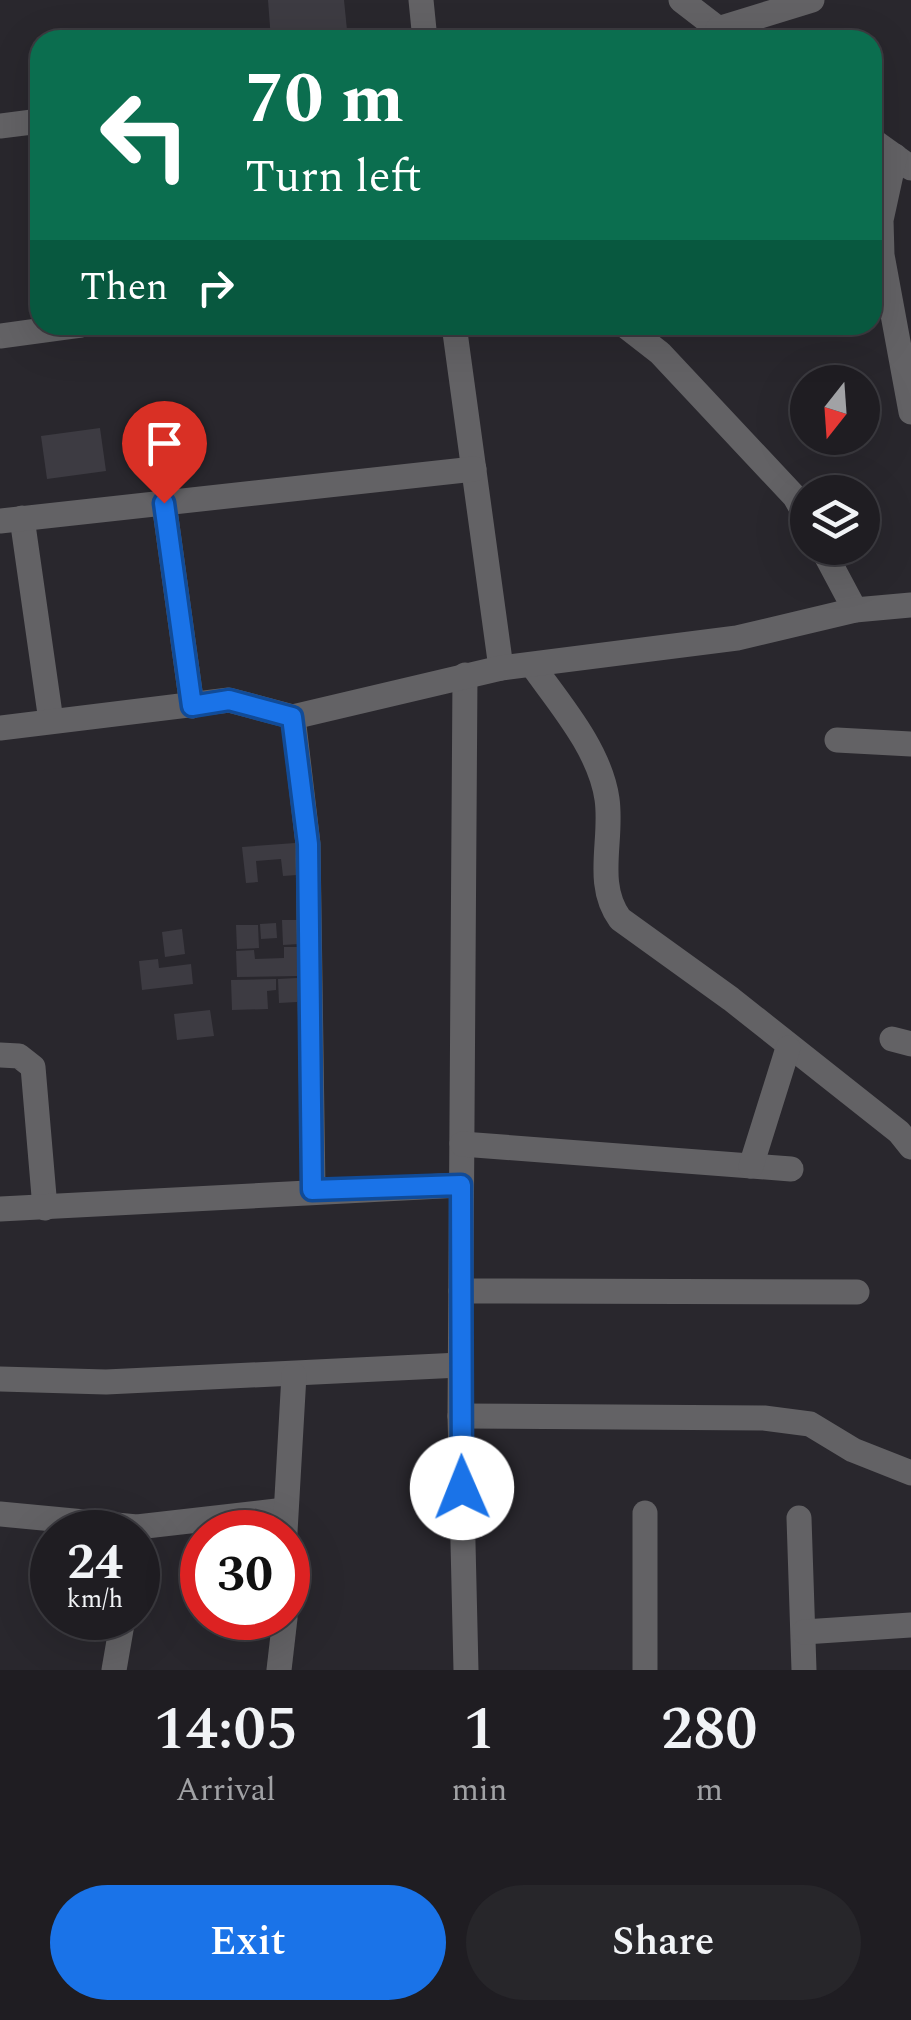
<!DOCTYPE html>
<style>
:root{--surface:#1f1d22;--page:#27262a;--text:#f1f3f6;--muted:#a1a2a5;--line:#3c3b40;--accent:#1a73e8}
body{margin:0;font-family:Spectral,serif;background:var(--page);color:var(--text);height:100vh;display:flex;flex-direction:column;font-size:38px;white-space:nowrap}
*{box-sizing:border-box;margin:0}
p{font-size:32px;color:var(--muted)}
.icon{flex:none;width:55px;height:55px;fill:none;stroke:currentColor;stroke-width:2;stroke-linecap:round;stroke-linejoin:round}
.map{position:relative;height:1670px;overflow:hidden}
.details{display:flex;flex-direction:column;background:var(--surface);flex:1}
.details>*{flex:none}
.hud{position:absolute;left:30px;top:30px;width:852px;height:305px;border-radius:30px;box-shadow:0 10px 40px #0002,0 0 0 2px var(--line);background:#0b6e4f;color:#fff;overflow:hidden}
.needle{width:65px;rotate:197deg}
.tools{position:absolute;left:790px;top:365px;display:grid;gap:20px}
.tools a{display:grid;place-items:center;width:90px;height:90px;border-radius:50%;background:var(--surface);box-shadow:0 10px 40px #0002,0 0 0 2px var(--line);font-size:50px}
.speed{position:absolute;left:30px;top:1510px;display:flex;gap:20px;font-size:50px;font-weight:700;text-align:center}
.speed>*{display:grid;place-content:center;width:130px;height:130px;border-radius:50%;background:var(--surface);box-shadow:0 10px 40px #0002,0 0 0 2px var(--line);line-height:1}
.speed small{font-size:25px;font-weight:400}
.speed .limit{border:15px solid #d22;background:#fff;color:#111}
.pin{position:absolute;display:grid;place-items:center;width:85px;height:85px;color:#fff;margin:-102px -42px;border-radius:50% 50% 50% 0;rotate:-45deg;box-shadow:0 0 10px #0007}
.pin .icon{rotate:45deg}
.me{position:absolute;width:110px;margin:-55px;rotate:359deg;stroke-linejoin:round;filter:drop-shadow(0 0 8px #0008)}
.turn{display:flex;align-items:center;gap:35px;height:210px;padding:0 50px;font-size:45px}
.turn .icon{width:130px;height:130px;stroke-width:2.5}
.turn b{display:block;font-size:70px;line-height:85px}
.then{display:flex;align-items:center;height:95px;padding:0 50px;background:#0003;gap:20px;font-size:38px}
.eta{display:flex;justify-content:space-evenly;align-items:center;height:170px;text-align:center}
.eta b{font-size:60px;font-weight:600;line-height:70px}
.primary-button{display:flex;gap:20px;margin-top:auto;padding:20px 50px}
.primary-button a{flex:1;height:115px;border-radius:60px;background:var(--accent);color:#fff;font-size:40px;font-weight:600;line-height:115px;text-align:center}
.primary-button a+a{background:var(--page);color:var(--text)}
.map>svg:first-child{display:block}
</style>
<div class="map">
<svg width="911" height="1670" viewBox="0 0 911 1670">
<rect width="100%" height="100%" fill="#29272d"/>
<g fill="#3d3b42">
<polygon points="268,0 344,0 348,40 271,40"/>
<polygon points="100,428 106,471 47,479 41,436"/>
<polygon points="295,843 297,875 283,876 281,859 256,861 258,882 246,883 242,847"/>
<polygon points="282,920 297,920 299,944 283,945"/>
<polygon points="276,923 277,938 261,939 260,924"/>
<polygon points="236,925 258,925 259,948 237,949"/>
<polygon points="182,929 185,954 165,957 162,932"/>
<polygon points="284,947 298,947 299,976 237,977 236,951 254,950 255,959 284,958"/>
<polygon points="158,959 159,968 191,964 193,984 142,990 139,961"/>
<polygon points="297,978 297,1002 279,1003 278,979"/>
<polygon points="276,979 276,990 267,991 268,1009 232,1010 231,980"/>
<polygon points="210,1010 214,1036 177,1040 174,1014"/>
</g>
<g fill="none" stroke-linecap="round" stroke-linejoin="round">
<g stroke="#636265" stroke-width="25">
<polyline points="421,0 425,40"/>
<polyline points="681,0 729,37"/>
<polyline points="718,29 812,0"/>
<polyline points="0,126 40,121"/>
<polyline points="872,140 911,168"/>
<polyline points="895,156 881,220 882,255 911,412"/>
<polyline points="454,325 501,668"/>
<polyline points="624,325 660,353 795,497 808,520"/>
<polyline points="0,336 81,325"/>
<polyline points="164,503 192,706"/>
<polyline points="22,518 51,721"/>
<polyline points="0,521 474,469"/>
<polyline points="822,548 855,610"/>
<path d="M532,665C560,704 600,750 607,799C613,840 594,883 620,919L731,999L899,1132L911,1147"/>
<polyline points="465,675 460,1416 466,1670"/>
<polyline points="293,717 308,844 313,1190"/>
<polyline points="0,728 229,700 293,717 501,668 737,638 855,610 911,605"/>
<polyline points="837,740 911,744"/>
<polyline points="892,1039 911,1044"/>
<polyline points="0,1055 19,1056 33,1067 45,1208"/>
<polyline points="462,1144 791,1169"/>
<polyline points="751,1166 788,1048"/>
<polyline points="0,1209 461,1185"/>
<polyline points="461,1291 857,1292"/>
<polyline points="0,1379 106,1382 460,1365"/>
<polyline points="460,1416 764,1418 810,1424 853,1450 911,1473"/>
<polyline points="645,1513 645,1670"/>
<polyline points="0,1514 137,1527 285,1510"/>
<polyline points="799,1518 804,1670"/>
<polyline points="285,1532 294,1375"/>
<polyline points="804,1632 911,1625"/>
<polyline points="114,1670 123,1618"/>
<polyline points="279,1670 285,1618"/>
</g>
</g>
<g fill="none" stroke-linecap="round" stroke-linejoin="round">
<defs>
<polyline id="route" points="164,503 192,706 229,700 292,717 308,844 312,1190 461,1185 462,1488"/>
</defs>
<use href="#route" stroke="#114b97" stroke-width="25"/>
<use href="#route" stroke="#1a73e8" stroke-width="18"/>
</g>
</svg>
<div class="tools">
<a><svg class="needle" viewBox="-14 -14 28 28"><path d="M0-13l5 13h-10z" fill="#e53935"/><path d="M0 13l5-13h-10z" fill="#a1a2a5"/></svg></a>
<a><svg class="icon" aria-label="layers" viewBox="0 0 24 24"><path d="M12 4l9 5-9 5-9-5zM3 14l9 5 9-5"/></svg></a>
</div>
<div class="speed"><div>24<small>km/h</small></div><div class="limit">30</div></div>
<div class="pin" style="left:164px;top:503px;background:#d93025"><svg class="icon" aria-label="arrive" viewBox="0 0 24 24"><path d="M6 21V4h12l-3 4 3 4H6"/></svg></div>
<svg class="me" style="left:462px;top:1488px" viewBox="-20 -20 40 40"><circle r="19" fill="#fff"/><path d="M0-13L10 11 0 6-10 11z" fill="#1a73e8"/></svg>
<div class="hud">
<div class="turn"><svg class="icon" aria-label="left" viewBox="0 0 24 24"><path d="M17 20v-9H6M10 6l-5 5 5 5"/></svg><div><b>70 m</b>Turn left</div></div>
<div class="then">Then<svg class="icon" aria-label="right" viewBox="0 0 24 24"><path d="M7 20v-9h11M14 6l5 5-5 5"/></svg></div>
</div>
</div>
<section class="details">
<div class="eta">
<div><b>14:05</b><p>Arrival</p></div>
<div><b>1</b><p>min</p></div>
<div><b>280</b><p>m</p></div>
</div>
<div class="primary-button"><a>Exit</a><a>Share</a></div>
</section>
